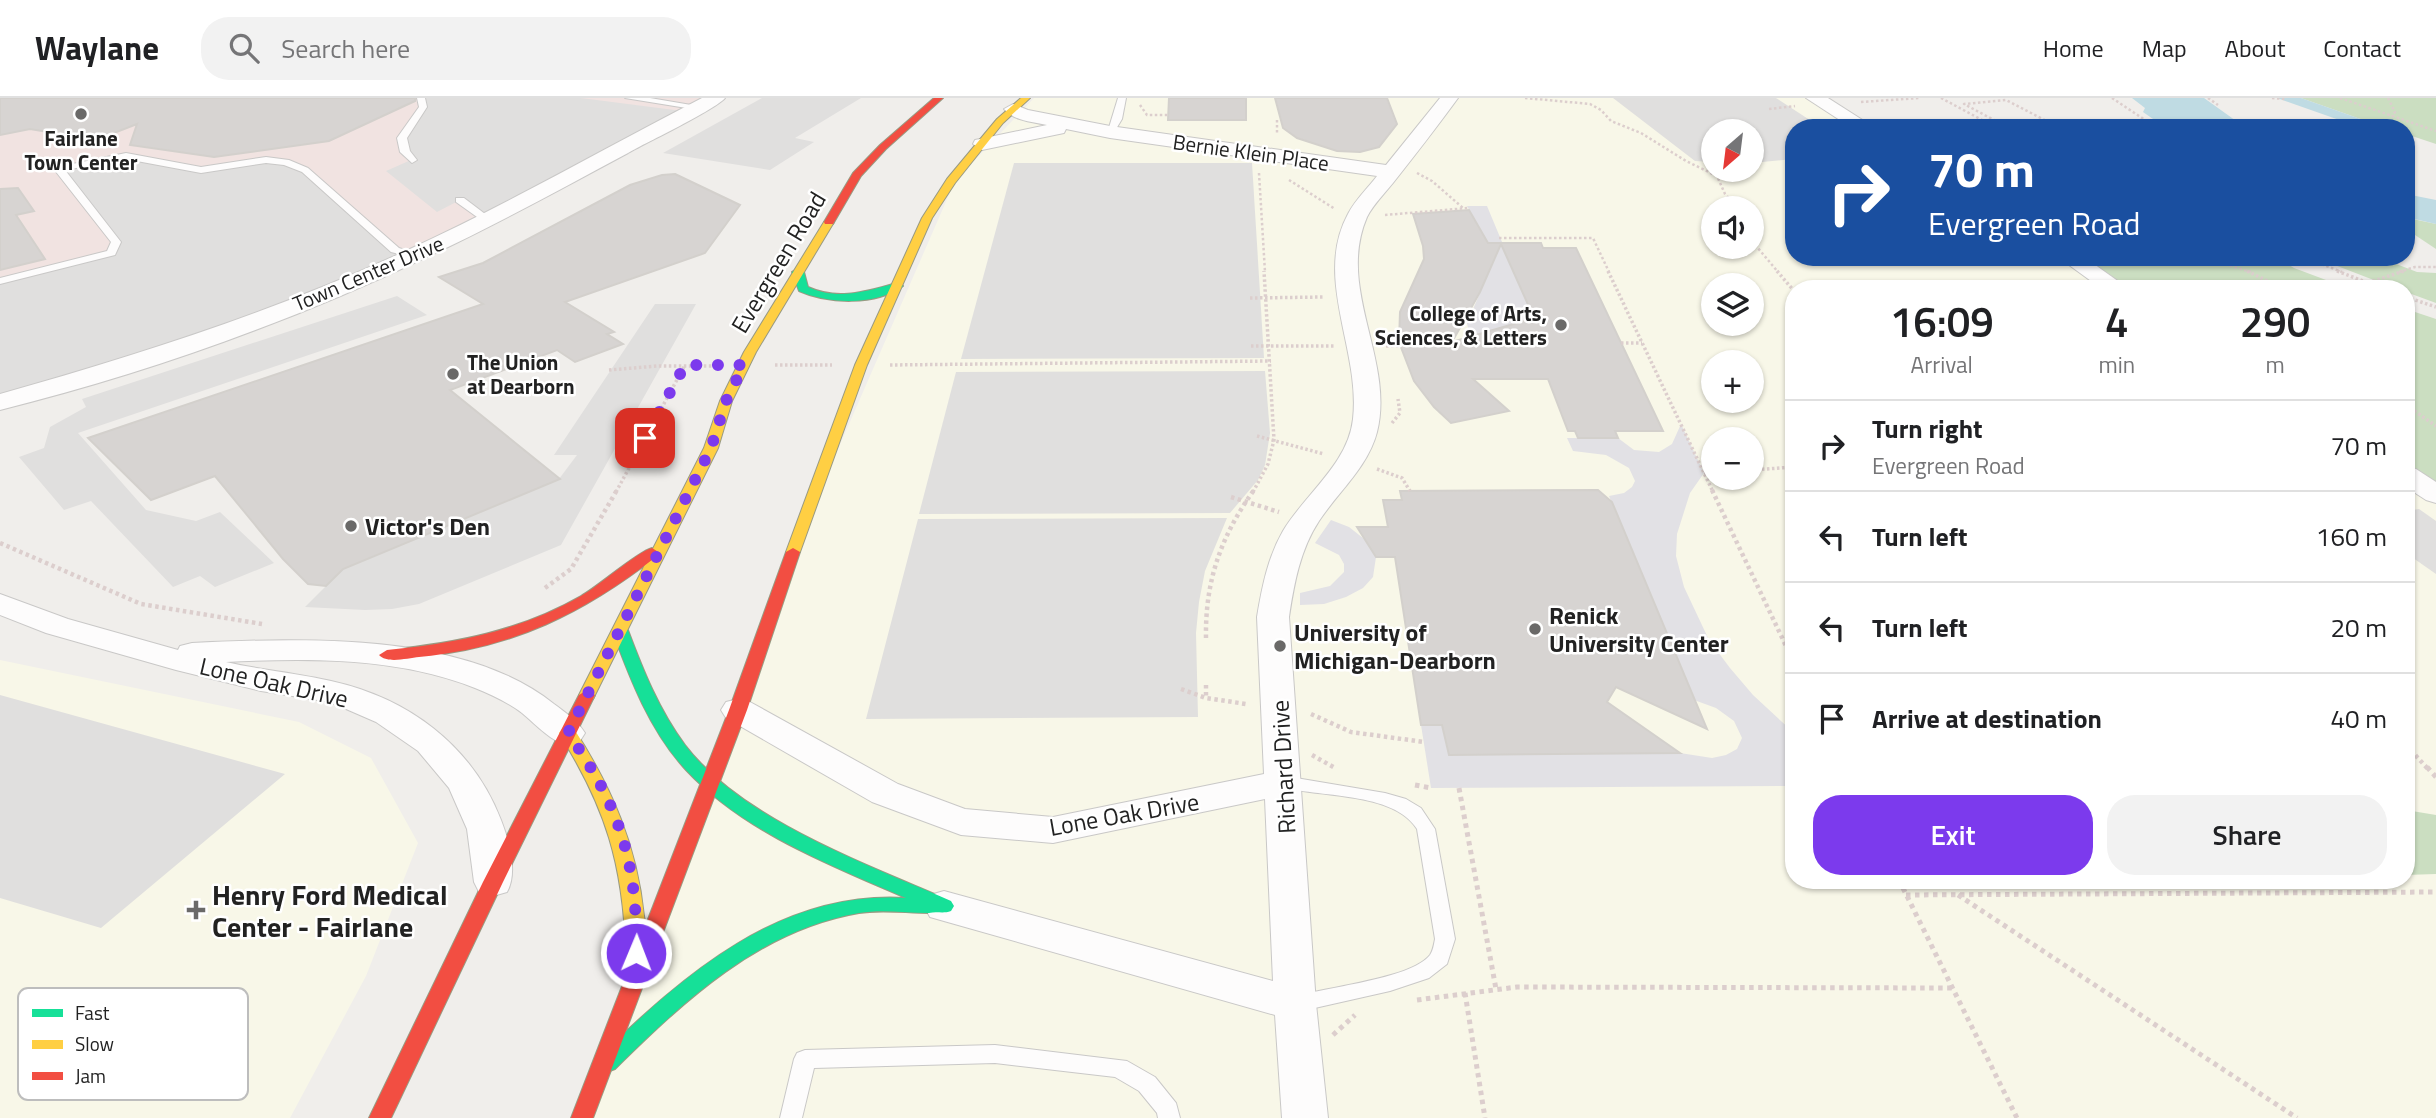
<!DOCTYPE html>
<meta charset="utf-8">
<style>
:root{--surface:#fff;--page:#f2f2f2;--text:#202124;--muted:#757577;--line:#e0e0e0;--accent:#7c3aed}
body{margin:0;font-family:"Titillium Web",sans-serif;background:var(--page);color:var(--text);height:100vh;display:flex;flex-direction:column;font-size:26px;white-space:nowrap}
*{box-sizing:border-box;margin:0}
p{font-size:23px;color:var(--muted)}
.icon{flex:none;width:38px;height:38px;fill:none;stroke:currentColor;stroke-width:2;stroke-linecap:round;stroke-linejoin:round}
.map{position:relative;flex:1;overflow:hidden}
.sheet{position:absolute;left:1785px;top:182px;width:630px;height:609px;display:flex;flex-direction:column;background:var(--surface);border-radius:28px;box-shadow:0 2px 5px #0004}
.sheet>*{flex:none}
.guide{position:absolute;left:1785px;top:21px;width:630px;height:147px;border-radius:28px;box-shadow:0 2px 5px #0004;background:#1a4fa0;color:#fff;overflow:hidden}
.needle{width:46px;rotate:208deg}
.controls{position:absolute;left:1701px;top:21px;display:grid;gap:14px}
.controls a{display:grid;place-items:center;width:63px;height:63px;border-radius:50%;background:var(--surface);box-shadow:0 2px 5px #0004;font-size:35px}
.pin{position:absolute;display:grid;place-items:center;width:60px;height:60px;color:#fff;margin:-30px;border-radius:14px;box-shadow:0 4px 10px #0006}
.me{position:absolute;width:77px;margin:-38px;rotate:1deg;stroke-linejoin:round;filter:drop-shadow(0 0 5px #0008)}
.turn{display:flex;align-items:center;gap:24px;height:147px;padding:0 28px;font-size:32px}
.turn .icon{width:91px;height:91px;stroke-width:2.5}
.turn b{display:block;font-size:49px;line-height:60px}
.eta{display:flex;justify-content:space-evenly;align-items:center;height:119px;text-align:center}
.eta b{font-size:42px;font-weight:600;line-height:49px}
.cta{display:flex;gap:14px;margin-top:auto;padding:14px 28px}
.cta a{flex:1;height:80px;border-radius:28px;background:var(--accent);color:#fff;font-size:28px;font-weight:600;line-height:80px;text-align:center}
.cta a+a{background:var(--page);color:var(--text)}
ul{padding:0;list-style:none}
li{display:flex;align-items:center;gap:21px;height:91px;padding:0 28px;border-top:2px solid var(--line)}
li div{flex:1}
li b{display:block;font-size:26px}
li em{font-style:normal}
header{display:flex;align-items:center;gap:42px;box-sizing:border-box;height:98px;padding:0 35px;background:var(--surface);border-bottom:2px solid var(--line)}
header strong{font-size:33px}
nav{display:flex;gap:38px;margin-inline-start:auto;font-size:24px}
.search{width:490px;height:63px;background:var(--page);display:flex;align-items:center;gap:18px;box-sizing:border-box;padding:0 24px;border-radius:28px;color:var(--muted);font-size:26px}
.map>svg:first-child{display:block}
</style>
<header>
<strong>Waylane</strong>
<div class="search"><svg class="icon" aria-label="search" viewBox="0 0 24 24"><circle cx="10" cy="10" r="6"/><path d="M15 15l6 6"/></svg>Search here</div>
<nav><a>Home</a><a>Map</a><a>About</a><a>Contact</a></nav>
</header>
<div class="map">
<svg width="2436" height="1020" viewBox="0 0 2436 1020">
<rect width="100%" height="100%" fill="#f0eeeb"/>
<polygon fill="#f1e3e1" points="0,0 716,0 465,133 0,304"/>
<g fill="#f8f7e8" fill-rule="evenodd">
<path d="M1034,0H1813L1866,30H1794V159H2098L2136,191H1794V782H2406V361L2436,379V1020H593L822,388L955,83ZM1713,33H1752V72H1713ZM1713,110H1752V149H1713ZM1713,187H1752V226H1713ZM1713,264H1752V303H1713ZM1713,341H1752V380H1713Z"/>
<polygon points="0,562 299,624 371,660 418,745 366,878 290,1020 0,1020"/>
</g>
<g fill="#cbdec1">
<polygon points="2301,0 2436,0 2436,46 2406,36 2406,30 2386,30"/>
<polygon points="2408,120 2436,126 2436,151 2409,133"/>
<polygon points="2085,159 2275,159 2294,170 2350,191 2127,191 2099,175"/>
<polygon points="2314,159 2378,159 2417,174 2436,175 2436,205 2406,194 2406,191 2397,191"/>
<polygon points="2406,211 2436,221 2436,384 2406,365"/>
<polygon points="2406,712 2436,717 2436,776 2406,777"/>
</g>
<g fill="#e0dfde">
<polygon points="421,0 581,0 690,14 488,122 460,102 437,114 386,73 411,62 402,40 423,9"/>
<polygon points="762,0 861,0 795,40 814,44 770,72 663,55"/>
<polygon points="1613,0 1776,0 1822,30 1794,30 1794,61 1752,65 1752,33 1713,33 1713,64 1695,63"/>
<polygon points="126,58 201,72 266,62 305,72 395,152 415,157 359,181 0,304 0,183 111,155 116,144 58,70"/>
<polygon points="1014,65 1252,65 1264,260 961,261"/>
<polygon points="397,198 427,217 78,335 146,412 196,423 220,414 274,465 215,489 200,478 173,489 91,403 64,412 19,359 44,350 50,329 86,309 82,301"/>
<polygon points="655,206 696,206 561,447 419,506 392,511 365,512 305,509 343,471 559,381 577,357 554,357"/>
<polygon points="1265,273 1270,335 1265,367 1258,382 1230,415 919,416 956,274"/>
<polygon points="2419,411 2436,423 2436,476 2406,455 2406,413"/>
<polygon points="1227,420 1205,473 1199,504 1196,535 1198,619 866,621 918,421"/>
<polygon points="0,597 285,676 101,830 0,800"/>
</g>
<g fill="#e2e1e5">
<polygon points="1467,108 1487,108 1535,223 1519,224 1503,229 1495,235 1470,241 1467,225 1489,174 1488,153 1482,135"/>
<polygon points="1681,326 1704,375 1690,395 1677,436 1676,458 1684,489 1709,542 1730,570 1753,597 1794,635 1794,688 1431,690 1421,627 1442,627 1450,657 1680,655 1712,660 1726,657 1737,651 1742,640 1734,623 1716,610 1694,602 1609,398 1624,395 1632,389 1635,383 1629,370 1606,357 1573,353 1567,340 1618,340 1634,352 1659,354 1672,346"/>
<polygon points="1331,422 1349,429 1368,444 1376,459 1373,479 1363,490 1346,499 1324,506 1300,507 1300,495 1330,488 1344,474 1344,466 1339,457 1315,445"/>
</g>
<g fill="#bfdbe3">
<polygon points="2132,0 2204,0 2246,30 2166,30 2143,14 2145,10"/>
<polygon points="2277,0 2301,0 2386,30 2362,30"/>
<polygon points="2406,96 2436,102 2436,126 2406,119"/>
</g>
<g fill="#d7d4d2" stroke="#d3d0cc" stroke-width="2" fill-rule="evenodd">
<polygon points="0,0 415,0 415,3 329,43 214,59 130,47 137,26 96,42 30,31 0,37"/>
<polygon points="1169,0 1246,0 1246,22 1168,22"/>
<polygon points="1275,0 1387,0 1397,26 1379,49 1360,54 1337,53 1297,40 1283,30"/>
<polygon points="675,76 740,107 705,155 565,204 614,234 607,236 623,246 575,264 557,252 450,292 560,381 343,471 326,488 308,486 283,461 215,378 151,402 88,340 483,206 439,179 483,165 630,87 662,77"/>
<polygon points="18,90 34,113 16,117 45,161 0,172 0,91"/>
<path d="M1469,112L1488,145H1541L1543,150H1576L1663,333H1615L1618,340H1578L1575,333H1568L1548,281H1473L1509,313L1451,325L1434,309L1414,283L1399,244L1400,214L1424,161L1423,148L1413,116ZM1501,146L1534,220L1452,244L1480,194Z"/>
<polygon points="1598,392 1612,404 1707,631 1616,589 1607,604 1680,655 1449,657 1442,627 1421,627 1395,459 1376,459 1357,429 1388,429 1383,402 1402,402 1400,393"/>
</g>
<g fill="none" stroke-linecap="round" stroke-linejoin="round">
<defs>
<g id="lane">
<polygon points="417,0 425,0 427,9 407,40 410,53 417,62 412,65 400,54 397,40 419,9"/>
<polygon points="625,0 650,0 703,9 699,12"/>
<polygon points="1118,0 1126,0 1122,21 1113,36 1107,36"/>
<polygon points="126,55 201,69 266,59 289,62 308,70 399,150 420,157 415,160 391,154 302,74 284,67 266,65 201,75 126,61 65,72 121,144 115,157 0,186 0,180 107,153 111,144 53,70"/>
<polygon points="456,100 464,100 493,122 484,124 456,104"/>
<path d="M1284,678L1385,695L1406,701L1421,710L1435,731L1455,841L1447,866L1429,880L1390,893L1297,914L1290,912L1286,906L1290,900C1322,889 1410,882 1430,857C1433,853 1434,846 1435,841L1417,731C1393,693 1318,700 1278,688L1275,684L1278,680Z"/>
<polygon points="995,947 1127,963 1155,979 1176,1005 1180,1020 1158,1020 1157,1015 1139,993 1115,979 995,965 814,970 802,1020 780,1020 794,961 797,955 805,952"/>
</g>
<g id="street">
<path d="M702,0H725C715,12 647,44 628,55C561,91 494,128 425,160C290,224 145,276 0,312V296C139,257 278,212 410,151C510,105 605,50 702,0Z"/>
<path d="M1440,0H1458C1437,29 1415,57 1393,85C1385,95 1373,107 1367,119C1336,191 1395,262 1377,334C1368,369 1338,394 1319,423C1300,452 1294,486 1289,519L1316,906L1328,1020H1282L1275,917L944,823L930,819L924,808L930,797L944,793L1273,883L1265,701L1053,745L961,737L872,704L726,620L721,612L726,604L738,601L750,604L898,686L965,711L1053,719L1264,676L1257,519C1262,489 1268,459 1283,433C1305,396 1348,366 1353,321C1361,252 1313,181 1348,116C1355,102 1368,90 1377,78L1110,40L1066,31L1064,35L982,52L973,46L975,42L1047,27C1033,24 1014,23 1004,11L1013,6L1028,12L1110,28L1386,67Z"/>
<polygon points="1806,0 1828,0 1875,30 1852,30"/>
<polygon points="2058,159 2084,159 2129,191 2102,191"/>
<polygon points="2406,369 2416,371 2436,384 2436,405 2426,402 2406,389"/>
<path d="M0,496L68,521L178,552L180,548L192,545C303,540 463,533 554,606C566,615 578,623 585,635L580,643C571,646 563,648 555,642C543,635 533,624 522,615C509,605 490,596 475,590C397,559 308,560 226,564C261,572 296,575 331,583C408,600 472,647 501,722C509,742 518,775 507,794L493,798L479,794L474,784L467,731L449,690L418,653L376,624L330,604L261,593L176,572L46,535L0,517Z"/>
</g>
<g id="fast">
<path d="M798,171L804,174L808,189C839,203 866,193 897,185L903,188C876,208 828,206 799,193L792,174Z"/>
<path d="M620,527L628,532C643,572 659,612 685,647C742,722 866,766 951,803L954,808L951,813C943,816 937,813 929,815C906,815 882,811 859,815C759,832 684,903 615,971L607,974L599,971L596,965L599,959C684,877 780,792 906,800C830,767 744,734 686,672C650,633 630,581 612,532Z"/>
</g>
<g id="slow">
<polygon points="1021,0 1030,0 1003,25 955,85 932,120 867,267 800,454 793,458 788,457 786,454 855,267 922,120 947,81 997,21"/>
<polygon points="829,121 834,124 756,254 732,303 718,350 595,597 593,601 581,601 579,597 704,350 720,303 744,254 824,124"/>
<path d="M568,629L574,631C612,690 637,748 644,818C646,830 649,849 643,861L636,863L629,861L626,855C623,766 606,710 559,635L562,631Z"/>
</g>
<g id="jam">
<polygon points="934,0 943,0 886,51 861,78 833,126 825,126 824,124 853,75 880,47"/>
<path d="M652,450L660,455L657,458C584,515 513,550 419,559C408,560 387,566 379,557L387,552C456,545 520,533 581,498C599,488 637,454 652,450Z"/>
<polygon points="793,450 800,454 747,612 593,1020 571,1020 729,612 786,454"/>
<polygon points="587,592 595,597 503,784 391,1020 369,1020 483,784 579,597"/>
</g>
</defs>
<use href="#lane" stroke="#c9c8c7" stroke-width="2"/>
<use href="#street" stroke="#c9c8c7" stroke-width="2"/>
<use href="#fast" stroke="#999a82" stroke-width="2"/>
<use href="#slow" stroke="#999a82" stroke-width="2"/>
<use href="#jam" stroke="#999a82" stroke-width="2"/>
<g stroke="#dccecd" stroke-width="2.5" stroke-dasharray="2.5 2.5" stroke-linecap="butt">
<polyline points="1525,0 1590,6 1601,12 1611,23 1641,35 1686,63 1717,78 1725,96 1737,110"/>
<polyline points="1941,0 1997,30"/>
<polyline points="2112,0 2157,30"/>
<polyline points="2208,0 2218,7"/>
<polyline points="2272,0 2285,1"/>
<polyline points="2340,0 2436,33"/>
<polyline points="2388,0 2395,14 2392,18"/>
<polyline points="1861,4 1919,0"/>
<polyline points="1140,7 1147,17 1168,17"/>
<polyline points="1769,11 1795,8"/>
<polyline points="1277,22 1277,37"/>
<polyline points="2009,30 1964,6 2006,2 2060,30"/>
<polyline points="1713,59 1708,62 1713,67"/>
<polyline points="1717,72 1721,76 1717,78"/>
<polyline points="1259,75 1265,174"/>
<polyline points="1417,75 1432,83 1463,110"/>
<polyline points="1289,82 1335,111"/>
<polyline points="1385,117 1468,110"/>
<polyline points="1499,140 1593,140 1609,174"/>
<polyline points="1752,143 1778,174"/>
<polyline points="2201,159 2251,174"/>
<polyline points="2303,159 2342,174"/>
<polyline points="2399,174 2415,169 2436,169"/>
</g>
<g stroke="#dccecd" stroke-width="3.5" stroke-dasharray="2.5 2.5" stroke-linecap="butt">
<polyline points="1608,173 1713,394"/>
<polyline points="1777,173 1794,193"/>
<polyline points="2247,173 2284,191"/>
<polyline points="2337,173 2384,191"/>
<polyline points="2349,191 2404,173"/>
<polyline points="2406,199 2436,209"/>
<polyline points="1250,200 1324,199"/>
<polyline points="1621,245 1642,245"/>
<polyline points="1251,248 1334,248"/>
<polyline points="1386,248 1399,248"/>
<polyline points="2406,260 2406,264"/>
<polyline points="775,267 832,267"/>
<polyline points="890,267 1271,263"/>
<polyline points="609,272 657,268 713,268"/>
<polyline points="2406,307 2436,328"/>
<polyline points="1392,325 1400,315 1398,301"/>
<polyline points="1257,338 1324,356"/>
<polyline points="1377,371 1402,380 1410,393"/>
<polyline points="1752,372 1794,369"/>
<polyline points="1704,375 1713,375"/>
<polyline points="616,394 685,267"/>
<polyline points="1253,394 1268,366 1274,342 1264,173"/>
</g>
<g stroke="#dccecd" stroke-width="4.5" stroke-dasharray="3.5 3.5" stroke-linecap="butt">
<polyline points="1712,392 1794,565"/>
<polyline points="1231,399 1279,414"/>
<polyline points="0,445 141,506 262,526"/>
<polyline points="545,490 571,471 617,392"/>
<path d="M1206,540C1205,483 1221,438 1254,392"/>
<polyline points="1206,587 1206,600"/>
<polyline points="1181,591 1206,600 1246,606"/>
<polyline points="1311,616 1351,634 1424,644"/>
<polyline points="2406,647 2428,671"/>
<polyline points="1312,657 1335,670"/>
</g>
<g stroke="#dccecd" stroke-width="5" stroke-dasharray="4.5 4.5" stroke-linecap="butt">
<polyline points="2427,669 2436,679"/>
<polyline points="1415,687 1431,690"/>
<polyline points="1459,690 1496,891"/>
<polyline points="1899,782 2017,1020"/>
<polyline points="1906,797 2436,794"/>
<polyline points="1958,797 2297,1020"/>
<polyline points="1465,895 1485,1020"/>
<polyline points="1417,902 1517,889 1952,890"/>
<polyline points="1333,937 1355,917"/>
</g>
<use href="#lane" fill="#fdfcfc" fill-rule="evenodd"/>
<use href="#street" fill="#fdfcfc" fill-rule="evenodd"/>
<use href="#fast" fill="#16e098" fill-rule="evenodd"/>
<use href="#slow" fill="#ffcf43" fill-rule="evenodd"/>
<use href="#jam" fill="#f24e42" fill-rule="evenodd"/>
</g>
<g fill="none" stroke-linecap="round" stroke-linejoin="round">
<path stroke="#7c3aed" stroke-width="12" stroke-dasharray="0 21.6" d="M636,855C638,766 620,708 568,635L711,350L726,303L744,267H685L645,340"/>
</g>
<g fill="#6a6968" stroke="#fff" stroke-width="2.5">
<circle cx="81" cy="16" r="7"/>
<circle cx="1561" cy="227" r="7"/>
<circle cx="453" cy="276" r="7"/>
<circle cx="351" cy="428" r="7"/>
<circle cx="1535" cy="531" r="7"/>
<circle cx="1280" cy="548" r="7"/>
<path d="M192.5 801.5h7v7h7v7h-7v7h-7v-7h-7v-7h7z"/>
</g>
<g text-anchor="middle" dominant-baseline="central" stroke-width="5" stroke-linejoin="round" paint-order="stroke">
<g font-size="21" font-weight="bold" fill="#222" stroke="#fff">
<text x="81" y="40">Fairlane<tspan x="81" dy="24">Town Center</tspan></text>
<text x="1547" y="215" text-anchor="end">College of Arts,<tspan x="1547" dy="24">Sciences, &amp; Letters</tspan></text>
<text x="467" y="264" text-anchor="start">The Union<tspan x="467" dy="24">at Dearborn</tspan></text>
</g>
<g font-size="21" fill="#222" stroke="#fff">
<text transform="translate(1251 54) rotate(8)">Bernie Klein Place</text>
<text transform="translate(368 175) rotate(-23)">Town Center Drive</text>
</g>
<g font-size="24" fill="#222" stroke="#fff">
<text transform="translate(778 164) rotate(-59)">Evergreen Road</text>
<text transform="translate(274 584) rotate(13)">Lone Oak Drive</text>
<text transform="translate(1283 669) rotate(-93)">Richard Drive</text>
<text transform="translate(1124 716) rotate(-10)">Lone Oak Drive</text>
</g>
<g font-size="24" font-weight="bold" fill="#222" stroke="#fff" text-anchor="start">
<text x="365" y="428">Victor's Den</text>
<text x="1549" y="517">Renick<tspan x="1549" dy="28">University Center</tspan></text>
<text x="1294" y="534">University of<tspan x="1294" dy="28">Michigan-Dearborn</tspan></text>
</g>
<g font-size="28" font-weight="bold" fill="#222" stroke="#fff" text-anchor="start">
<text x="212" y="796">Henry Ford Medical<tspan x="212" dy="32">Center - Fairlane</tspan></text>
</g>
</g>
<rect x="18" y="890" width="230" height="112" rx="10" fill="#fff" stroke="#bdbdbd" stroke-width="2"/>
<rect x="32" y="911" width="31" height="8" fill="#16e098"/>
<rect x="32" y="942" width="31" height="9" fill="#ffcf43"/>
<rect x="32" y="974" width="31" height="8" fill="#f24e42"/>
<g font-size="19" fill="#222">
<text x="75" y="922">Fast</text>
<text x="75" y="953">Slow</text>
<text x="75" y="985">Jam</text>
</g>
</svg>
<div class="controls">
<a><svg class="needle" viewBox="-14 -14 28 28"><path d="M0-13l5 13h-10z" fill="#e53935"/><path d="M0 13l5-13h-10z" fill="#757577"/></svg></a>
<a><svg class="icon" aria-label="sound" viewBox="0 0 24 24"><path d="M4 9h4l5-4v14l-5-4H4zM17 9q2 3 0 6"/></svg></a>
<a><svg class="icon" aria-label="layers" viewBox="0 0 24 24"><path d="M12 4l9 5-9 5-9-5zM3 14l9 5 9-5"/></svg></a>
<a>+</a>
<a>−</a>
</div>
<div class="pin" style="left:645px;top:340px;background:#d93025"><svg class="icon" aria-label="arrive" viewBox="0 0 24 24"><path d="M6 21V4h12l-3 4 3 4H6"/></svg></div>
<svg class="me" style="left:636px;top:855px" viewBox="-20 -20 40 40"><circle r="17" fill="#7c3aed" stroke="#fff" stroke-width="3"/><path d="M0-11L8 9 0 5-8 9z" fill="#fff"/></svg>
<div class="guide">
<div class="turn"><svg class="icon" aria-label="right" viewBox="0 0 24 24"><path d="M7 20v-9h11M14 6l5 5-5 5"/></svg><div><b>70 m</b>Evergreen Road</div></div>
</div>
<section class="sheet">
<div class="eta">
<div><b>16:09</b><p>Arrival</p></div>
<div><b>4</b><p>min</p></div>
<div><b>290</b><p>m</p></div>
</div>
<ul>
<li><svg class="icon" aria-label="right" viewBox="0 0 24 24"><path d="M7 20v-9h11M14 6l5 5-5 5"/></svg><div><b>Turn right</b><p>Evergreen Road</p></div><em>70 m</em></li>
<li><svg class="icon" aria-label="left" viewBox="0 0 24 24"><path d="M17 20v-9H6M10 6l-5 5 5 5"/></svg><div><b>Turn left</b></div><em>160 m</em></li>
<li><svg class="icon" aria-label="left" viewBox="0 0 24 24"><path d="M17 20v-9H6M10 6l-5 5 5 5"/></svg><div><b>Turn left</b></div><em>20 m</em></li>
<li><svg class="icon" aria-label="arrive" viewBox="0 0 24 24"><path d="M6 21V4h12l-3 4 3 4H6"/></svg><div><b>Arrive at destination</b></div><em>40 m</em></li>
</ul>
<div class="cta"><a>Exit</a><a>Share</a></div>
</section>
</div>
